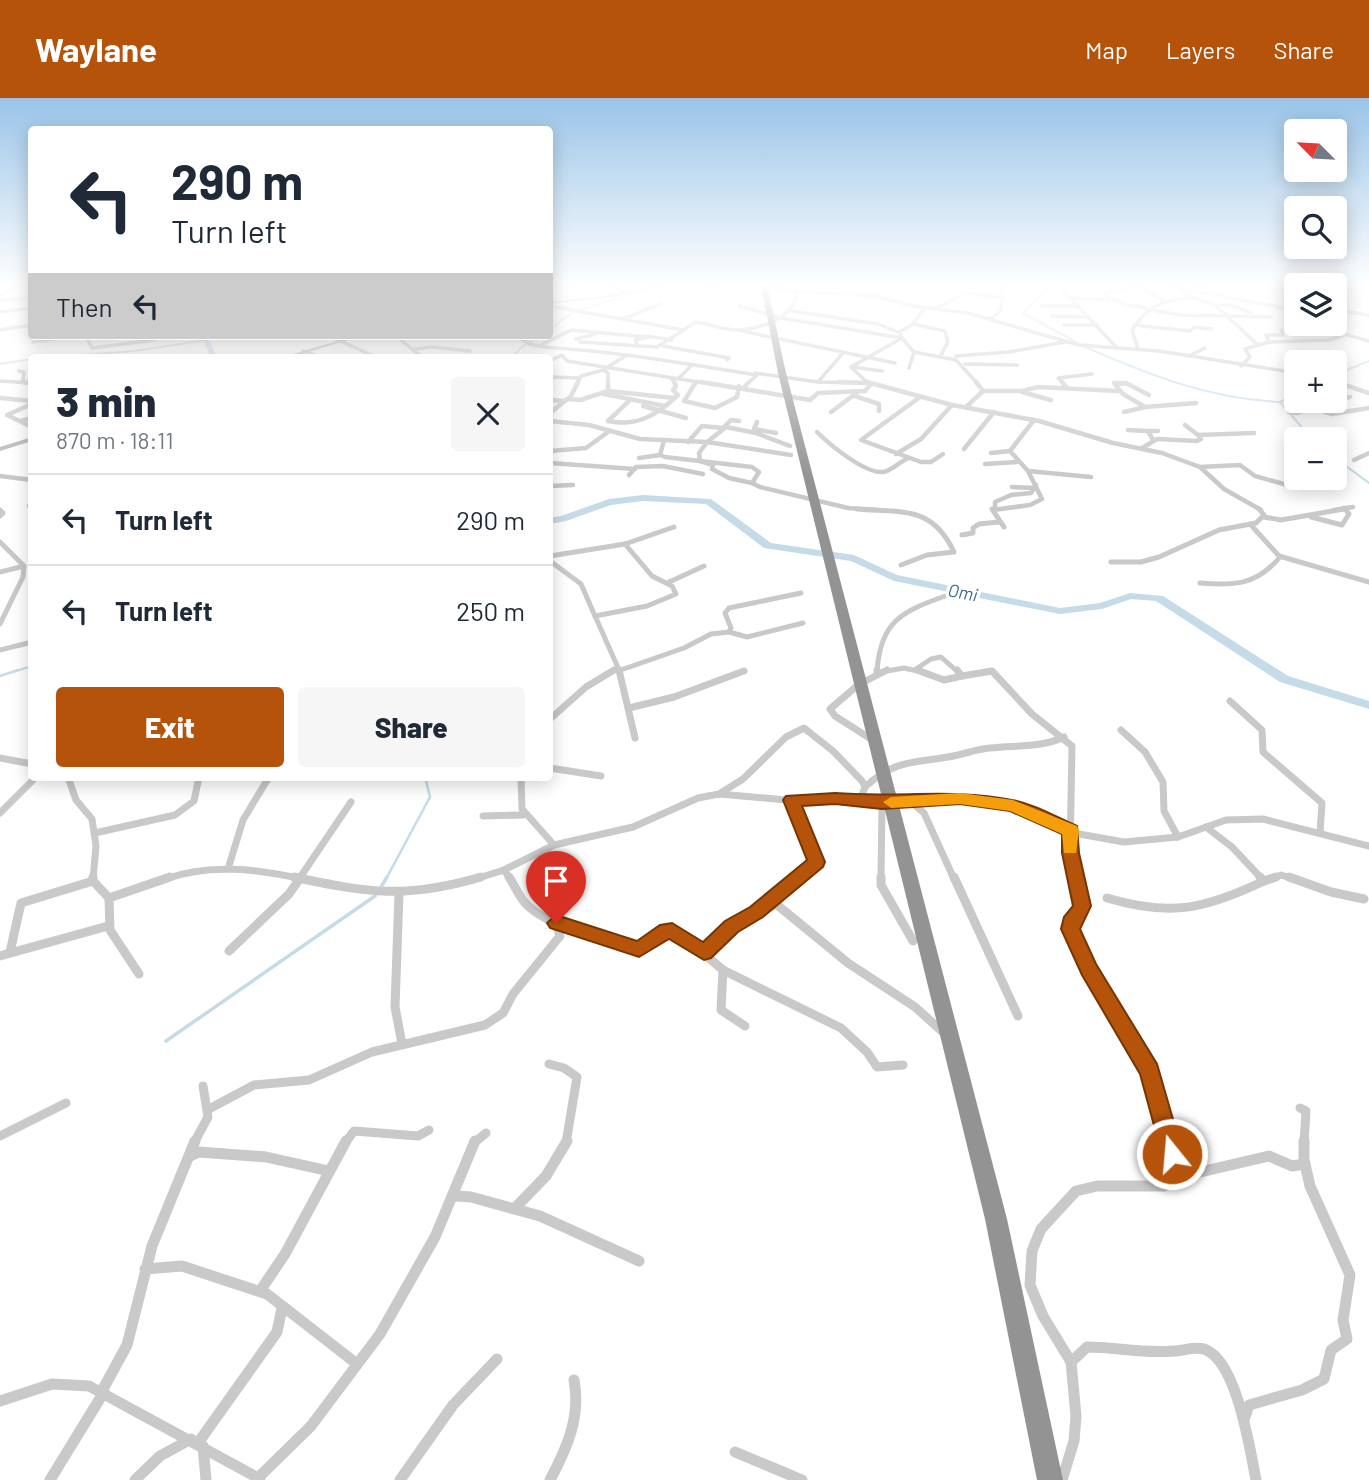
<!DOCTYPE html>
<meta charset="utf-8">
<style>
:root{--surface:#fff;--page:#f6f6f7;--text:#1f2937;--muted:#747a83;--line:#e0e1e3;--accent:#b45309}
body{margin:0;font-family:Barlow,sans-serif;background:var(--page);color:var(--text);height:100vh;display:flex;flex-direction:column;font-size:26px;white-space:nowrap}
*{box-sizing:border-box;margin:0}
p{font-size:23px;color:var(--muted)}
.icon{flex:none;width:38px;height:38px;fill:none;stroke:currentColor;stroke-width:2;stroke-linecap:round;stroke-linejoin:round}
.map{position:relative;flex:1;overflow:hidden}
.side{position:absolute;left:28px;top:256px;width:525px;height:427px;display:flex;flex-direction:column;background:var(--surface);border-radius:7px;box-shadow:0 4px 18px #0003}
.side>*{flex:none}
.guide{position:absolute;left:28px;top:28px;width:525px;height:214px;border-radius:7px;box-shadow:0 4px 18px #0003;background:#fff;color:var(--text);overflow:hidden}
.needle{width:46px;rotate:294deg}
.buttons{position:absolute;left:1284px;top:21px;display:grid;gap:14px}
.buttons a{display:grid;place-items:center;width:63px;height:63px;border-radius:7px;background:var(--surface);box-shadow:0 4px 18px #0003;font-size:35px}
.pin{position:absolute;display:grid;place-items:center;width:60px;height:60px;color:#fff;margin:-72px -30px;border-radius:50% 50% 50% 0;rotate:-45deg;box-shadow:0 0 7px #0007}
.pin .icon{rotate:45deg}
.me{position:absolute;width:77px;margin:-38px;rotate:343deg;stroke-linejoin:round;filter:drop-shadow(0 0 5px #0008)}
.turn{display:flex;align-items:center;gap:24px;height:147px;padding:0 28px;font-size:32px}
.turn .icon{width:91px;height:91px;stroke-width:2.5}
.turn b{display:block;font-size:49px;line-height:60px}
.then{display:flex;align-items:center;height:66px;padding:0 28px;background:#0003;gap:14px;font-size:26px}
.round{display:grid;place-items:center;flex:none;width:74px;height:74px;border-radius:7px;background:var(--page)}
.summary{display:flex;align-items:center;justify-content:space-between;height:119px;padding:0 28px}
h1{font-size:42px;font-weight:800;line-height:52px}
.cta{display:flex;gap:14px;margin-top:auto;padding:14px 28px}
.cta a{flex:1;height:80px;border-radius:7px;background:var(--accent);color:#fff;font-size:28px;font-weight:800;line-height:80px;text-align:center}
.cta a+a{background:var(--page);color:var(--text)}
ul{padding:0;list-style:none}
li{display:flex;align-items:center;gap:21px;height:91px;padding:0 28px;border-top:2px solid var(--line)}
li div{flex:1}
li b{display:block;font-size:26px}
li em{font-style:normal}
header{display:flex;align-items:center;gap:42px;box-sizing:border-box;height:98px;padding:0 35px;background:var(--accent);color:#fff}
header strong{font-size:33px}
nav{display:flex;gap:38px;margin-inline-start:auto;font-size:24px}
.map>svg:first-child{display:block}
</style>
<header>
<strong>Waylane</strong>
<nav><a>Map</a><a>Layers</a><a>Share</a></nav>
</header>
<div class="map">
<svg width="1369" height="1382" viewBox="0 0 1369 1382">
<rect width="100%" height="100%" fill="#fff"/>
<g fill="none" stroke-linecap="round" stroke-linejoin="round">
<g stroke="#c6dbe8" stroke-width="2">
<polyline points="1050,187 1023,215 1078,245"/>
<polyline points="574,214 643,192"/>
<polyline points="550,231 572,215"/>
<polyline points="529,245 538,238"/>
<path d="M1085,249C1149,277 1210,301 1280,304"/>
<polyline points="54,259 134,253 207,242"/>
<polyline points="511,259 526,246"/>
<polyline points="0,266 32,261"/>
<polyline points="1335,277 1369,263"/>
<polyline points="1297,295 1280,304 1312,341"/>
<polyline points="1335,360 1369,385"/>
<polyline points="13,574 32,568"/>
</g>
<g stroke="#c6dbe8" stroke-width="2.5">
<polyline points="0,578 18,572"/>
<polyline points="386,781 430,699 425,679"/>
</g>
<g stroke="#c6dbe8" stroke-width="3.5">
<polyline points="381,789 387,779"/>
<polyline points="166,943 375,798"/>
</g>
<g fill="#c6dbe8" fill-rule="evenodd">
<polygon points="197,238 209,241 215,256 220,259 210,258 204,243"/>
<polygon points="643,397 711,401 771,445 854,457 897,477 1060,510 1100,505 1130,495 1163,498 1288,578 1369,603 1369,611 1280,584 1156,503 1131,501 1102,511 1060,516 894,483 851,463 764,450 706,406 643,403 611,407 566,423 550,426 550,420 561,418 609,401"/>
</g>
<g stroke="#c9c9c9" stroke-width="3.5">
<polyline points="608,187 626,195"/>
<polyline points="761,187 790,193 875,198 914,208 967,215 1079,247 1159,253 1297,275"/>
<polyline points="1169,187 1184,193"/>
<polyline points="1366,187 1369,187"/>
<polyline points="550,189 576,187"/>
<polyline points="710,189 715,187"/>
<polyline points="1139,189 1162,202"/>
<polyline points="1062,191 1117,250"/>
<polyline points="1194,193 1284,210 1297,208"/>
<polyline points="0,197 23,187"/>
<polyline points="1192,199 1215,207 1258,247"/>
<polyline points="1070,200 1117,202 1122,206 1146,210"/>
<polyline points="1109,201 1105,195 1146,187"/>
<polyline points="1,202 32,200"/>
<polyline points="1215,207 1231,207 1251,215"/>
<polyline points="550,208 683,232"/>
<polyline points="739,208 781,220 902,240 900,234 913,226"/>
<polyline points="1042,208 1078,208"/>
<polyline points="925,210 913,226 945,233 948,244 941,257"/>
<polyline points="1284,210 1297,220"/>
<polyline points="935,211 965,195 1004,200"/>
<polyline points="1146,211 1181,217 1271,219"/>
<polyline points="1335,212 1369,217"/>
<polyline points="792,213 878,226 900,235"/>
<polyline points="0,214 32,210"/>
<polyline points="1052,218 1088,219"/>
<polyline points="623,221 660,206"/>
<polyline points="990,222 1001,212 1002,187"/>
<polyline points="1064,227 1097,227"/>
<polyline points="1134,227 1190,233 1194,229 1211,231"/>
<polyline points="0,232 32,227"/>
<polyline points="742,233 895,265"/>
<polyline points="86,238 92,250 155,242"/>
<polyline points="329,238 376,259"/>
<polyline points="396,238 422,259"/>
<path d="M518,238C529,251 552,249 569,251C632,256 694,267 757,277L747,286"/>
<polyline points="646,238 672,242"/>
<polyline points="576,241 595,236"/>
<polyline points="33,244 74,238"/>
<path d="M580,244L657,249L696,224C710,226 727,233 741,232C764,230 795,218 797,194"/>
<polyline points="1270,244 1330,242 1344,237"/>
<polyline points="539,248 571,232 648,239 635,242 638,248"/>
<polyline points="663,248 729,260 727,262"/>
<polyline points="415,251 433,249 470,253"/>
<path d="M1138,251L1132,232C1148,207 1164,202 1192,199L1182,193H1194L1205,187"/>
<polyline points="303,253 319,259"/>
<polyline points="843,255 818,284 866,285"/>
<polyline points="1191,257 1205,250"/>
<polyline points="956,258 1009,254 1065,244"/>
<polyline points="550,263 562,257 567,263 711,286"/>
<polyline points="965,266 1017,267"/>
<polyline points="1241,268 1250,259 1245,251 1269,244 1266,237 1283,237 1281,232 1334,233 1369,243"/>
<polyline points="851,269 869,286"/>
<polyline points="851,269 902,240 914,254 956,262 978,286"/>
<polyline points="852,269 882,273"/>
<polyline points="909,270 914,254"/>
<polyline points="603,272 608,275 608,286"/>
<polyline points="19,273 24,274 23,282"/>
<polyline points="755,275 818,284"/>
<polyline points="550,279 579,280"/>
<polyline points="672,281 675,286"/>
<polyline points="678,281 692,267"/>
<polyline points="0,283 32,285"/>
<polyline points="1335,284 1342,286"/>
<polyline points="577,286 581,278 603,272 627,257"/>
<polyline points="695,286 697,283"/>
<polyline points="1064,286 1058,280 1092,276"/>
<polyline points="1115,286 1128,286"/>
</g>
<g stroke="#c9c9c9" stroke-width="4.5">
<polyline points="22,284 32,285"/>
<polyline points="608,284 608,293"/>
<polyline points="696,284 684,303 715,310 737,299 739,288"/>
<polyline points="701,284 810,302 818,295 865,293 870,287"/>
<polyline points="839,284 866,285"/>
<polyline points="867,284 952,307 1039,323 1113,345 1162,355 1200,369 1224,391 1261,412"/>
<polyline points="1062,284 1067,290"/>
<polyline points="1336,284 1369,295"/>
<polyline points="743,290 749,284"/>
<polyline points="983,293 1022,293 1038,289 1119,293"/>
<polyline points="1022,294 1051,302"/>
<polyline points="604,296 665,308"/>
<polyline points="855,298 879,306 879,313"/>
<polyline points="920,299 861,342 921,364 931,364 943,356"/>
<polyline points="0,300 32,303"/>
<polyline points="568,301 580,302 608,293 674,300"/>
<polyline points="550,302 565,303"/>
<polyline points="1335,302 1350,299"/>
<path d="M629,303L608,323C637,329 657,317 678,297L673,292L676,288L674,284"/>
<polyline points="32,306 7,317 32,329"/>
<polyline points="643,308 686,320"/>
<polyline points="966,309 983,293 976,284"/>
<polyline points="1145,309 1196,305"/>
<polyline points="1310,309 1332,316 1369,310"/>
<polyline points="831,314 858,294"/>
<polyline points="1124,314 1145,309 1123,296 1114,285 1126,285 1149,297"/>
<polyline points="1289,314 1297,315 1332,303"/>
<polyline points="550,315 571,298 578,284"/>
<polyline points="21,323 32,320"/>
<polyline points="550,323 589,327 640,341 707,344 699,355 700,363 713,367 712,371 729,380 752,385"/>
<polyline points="757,324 754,331 776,335"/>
<polyline points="1185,327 1198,337"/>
<polyline points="1128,332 1148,333"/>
<polyline points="760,333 756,335 790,348"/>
<path d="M817,334C829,346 865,376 883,374C891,373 899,364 907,361"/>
<polyline points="664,342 660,357 665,359 752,369 759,374 752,385 760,389 848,410 878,412"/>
<polyline points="1153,342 1148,333 1158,333"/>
<polyline points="688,344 702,328 723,330 731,322 739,323"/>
<polyline points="707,344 791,357"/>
<polyline points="707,344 726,329 756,335"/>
<polyline points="1142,350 1157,341 1197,343 1201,341 1198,337 1254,335"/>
<polyline points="964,351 994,314"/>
<polyline points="550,353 586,350 608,334"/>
<polyline points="991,355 1010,353 1034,322"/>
<polyline points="896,356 921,341 952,307"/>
<polyline points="639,360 660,357"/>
<polyline points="1354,362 1369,355"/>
<polyline points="550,365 635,371"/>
<polyline points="985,366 1017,364"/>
<polyline points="1200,369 1240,367 1255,378 1291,388"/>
<polyline points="1028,373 1091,379"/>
<polyline points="629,377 636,369 663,368 703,376"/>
<polyline points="0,378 32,382"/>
<polyline points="550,388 573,387"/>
<polyline points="1012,389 1035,390"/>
<polyline points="29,408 32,407"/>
<polyline points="995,410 995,404 1011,397 1031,395 1036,387"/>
<polyline points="1344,410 1346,412"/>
<polyline points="993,412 1030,407 1042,401 1028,373 1010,353"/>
<polyline points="1334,412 1353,409"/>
</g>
<g stroke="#c9c9c9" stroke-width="5">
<path d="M857,411C902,415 932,407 954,454L927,457L901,467"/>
<polyline points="995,411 992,411 1004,429"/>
<polyline points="0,412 3,415 0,418"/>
<polyline points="1264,419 1281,422 1344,411"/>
<polyline points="1311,419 1342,427 1349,416 1345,411"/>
<polyline points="1250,426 1279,458 1369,484"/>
<polyline points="962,437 973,435 973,430 979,426 999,424"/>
<polyline points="0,444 24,468 23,479 0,526"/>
<polyline points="550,458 625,446 674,429"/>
<polyline points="550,463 581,486 595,518"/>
<polyline points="1111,464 1141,464 1159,459 1219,432 1256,425 1264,417 1259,411"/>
<polyline points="0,474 24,468"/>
<polyline points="667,485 704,468"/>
<path d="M1200,485C1234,488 1257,487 1280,459"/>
<polyline points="729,534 731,530 725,515 729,510 801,495"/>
<polyline points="0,552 32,544"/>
<polyline points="916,571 931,561 941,559 958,574"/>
<polyline points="618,573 684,550 711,536 729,534 747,539 803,525"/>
<polyline points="611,574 616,571"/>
<polyline points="620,574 595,518 647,508 676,496 672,488 652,478 625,446"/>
<polyline points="741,574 744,573"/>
<path d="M877,574C880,522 903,513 948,497"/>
<polyline points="881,574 904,570 922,574"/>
<polyline points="986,574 993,574"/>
</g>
<g stroke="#c9c9c9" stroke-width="7">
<polyline points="619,572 635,640"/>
<polyline points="917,572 944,582 962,578"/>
<polyline points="957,572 962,578 992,573 1032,616 1072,648 1070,755 1076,781"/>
<polyline points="877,575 877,572"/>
<polyline points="1230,603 1262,632 1263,654 1322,705 1320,735"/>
<polyline points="629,610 674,599 744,573"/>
<polyline points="550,621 586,589 614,572"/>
<polyline points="1121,632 1145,654 1163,684 1164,713 1178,739"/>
<polyline points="871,641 835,618 830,611 858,587 887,572"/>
<polyline points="0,660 32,666"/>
<polyline points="550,670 601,678"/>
<polyline points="68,679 76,702 92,721 96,748 93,781"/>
<polyline points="521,679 522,711 554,747"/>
<path d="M865,689C894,662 912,665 948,659C962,657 976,651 990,650C1016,647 1041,650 1064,639"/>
<polyline points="719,696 743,681 786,639 804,630 833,653 862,683 865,689 860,702"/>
<polyline points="792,702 817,764 797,781"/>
<polyline points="911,704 924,715 954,781"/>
<polyline points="0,715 36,679"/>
<polyline points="483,718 523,717"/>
<polyline points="1206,729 1232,749 1262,781"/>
<polyline points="95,735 175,717 194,703 199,679"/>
<polyline points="228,771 243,722 269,679"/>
<polyline points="504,772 510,781"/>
<path d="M165,781C210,765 257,771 302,781"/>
<polyline points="299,781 351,704"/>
<polyline points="475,781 504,772 554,747 633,729 698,700 719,696 798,703 986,702 1013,708 1079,736 1124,744 1178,739 1226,722 1263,721 1369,748"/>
<polyline points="881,781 882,705"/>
<polyline points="1271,781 1281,777 1294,781"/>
</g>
<g stroke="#c9c9c9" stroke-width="9">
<polyline points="93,779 93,783 109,800 170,779"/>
<path d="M294,779C369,795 406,801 481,779"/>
<path d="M509,779C515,788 519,799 527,807C550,829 608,844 639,851L666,833L683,838L723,872L721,912L745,928"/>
<polyline points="881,779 881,787 913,843"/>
<polyline points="954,779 1018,918"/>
<polyline points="1075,779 1082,808 1070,831 1088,871 1150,973 1170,1045"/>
<polyline points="1289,779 1331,794 1364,801"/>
<polyline points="1264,783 1276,779"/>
<polyline points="399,795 395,909 402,946"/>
<polyline points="109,800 110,832 139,876"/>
<path d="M1107,800C1171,819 1205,811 1264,783L1260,779"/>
<polyline points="766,806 799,779"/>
<polyline points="229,853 289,796 301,779"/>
<polyline points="10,854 21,805 93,783"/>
<polyline points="704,854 748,818 776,806 848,865 915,909 945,936"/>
<polyline points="0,858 108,828"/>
<polyline points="723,872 841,930 867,954 877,969 903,967"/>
<polyline points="549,966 564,970 577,979 566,1045"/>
<polyline points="1300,1010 1306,1013 1304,1045"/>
<polyline points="209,1011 254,987 309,982 372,954 485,927 503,915 513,896 560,838 556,825"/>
<polyline points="0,1038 66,1005"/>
<polyline points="194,1045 208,1019 203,988"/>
<polyline points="345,1045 354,1033 418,1038 429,1032"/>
<polyline points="474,1045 486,1035"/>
</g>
<g stroke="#c9c9c9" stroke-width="11">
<polyline points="1169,1043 1179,1079"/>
<polyline points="190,1058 199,1054 266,1059 329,1073"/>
<polyline points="455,1098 471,1099 540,1118 639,1163"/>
<polyline points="515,1110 546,1078 567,1043"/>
<polyline points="145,1171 182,1168 267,1196 357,1266"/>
<polyline points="260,1193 285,1156 346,1043"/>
<path d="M1071,1264L1087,1249C1115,1249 1144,1256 1173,1253C1183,1253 1194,1248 1204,1251C1237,1262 1250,1352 1256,1382"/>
<polyline points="102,1293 127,1247 152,1148 195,1043"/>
<polyline points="0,1303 52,1286 89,1288 260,1381"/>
<polyline points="1244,1322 1249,1307 1302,1292 1324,1281 1331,1252 1347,1241 1343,1222 1350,1177 1310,1088 1304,1062 1304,1043"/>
<polyline points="198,1345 277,1234 282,1210"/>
<polyline points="203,1348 206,1382"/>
<polyline points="735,1354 802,1382"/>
<polyline points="259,1379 311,1328 380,1236 435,1139 475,1043"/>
<polyline points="50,1382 104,1294"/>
<polyline points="135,1382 160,1358 191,1341"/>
<polyline points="400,1382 453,1307 497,1261"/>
<path d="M550,1382C567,1350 581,1319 574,1282"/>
<polyline points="1062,1382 1074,1343 1076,1318 1071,1264 1043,1218 1030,1187 1032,1153 1041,1131 1076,1093 1097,1088 1164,1088 1179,1079 1269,1058 1292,1068 1305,1066"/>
</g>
<g fill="#b6b6b6" fill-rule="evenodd">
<polygon points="660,187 666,187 613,199 550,206 550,204 613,197"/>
<polygon points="354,238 361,238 292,259 283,259"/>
<polygon points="32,339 32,343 0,353 0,349"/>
</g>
<polygon fill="#939393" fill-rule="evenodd" points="761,187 767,187 786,275 1007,1121 1063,1382 1037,1382 985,1121 778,275"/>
</g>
<linearGradient id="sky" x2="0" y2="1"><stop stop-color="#9ac4e8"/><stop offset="0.49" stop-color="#fff"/><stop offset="1" stop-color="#fff" stop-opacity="0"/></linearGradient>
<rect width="1369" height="380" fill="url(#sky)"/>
<path fill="#b45309" stroke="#753606" stroke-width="2" d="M835,695C895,700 954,690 1012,702C1034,706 1056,719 1077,728L1079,755L1091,808L1080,831L1096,866L1157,966L1183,1056L1180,1064L1172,1067L1164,1064L1140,976L1082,877L1061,831L1064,819L1073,808L1062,755V736L1010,713L960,706L882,711L835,706L802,708L825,764L823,769L763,819L738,834L711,860L704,862L669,841L639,859L550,830L547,825L556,817L637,843L660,827L672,825L703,844L725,823L750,809L807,762L783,702L786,698Z"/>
<polygon fill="#f59e0b" points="960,695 1013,702 1077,728 1079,733 1076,755 1064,755 1062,736 1010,713 960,706 891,710 883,704 891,699"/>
<g text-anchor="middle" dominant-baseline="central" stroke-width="7" stroke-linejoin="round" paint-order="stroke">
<g font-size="18" font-style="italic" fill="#3e6c89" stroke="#fff">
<text transform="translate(963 494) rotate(11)">Omi</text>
</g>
</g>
</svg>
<div class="buttons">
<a><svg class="needle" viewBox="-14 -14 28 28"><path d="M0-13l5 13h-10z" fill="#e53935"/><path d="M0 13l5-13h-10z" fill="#747a83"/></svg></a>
<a><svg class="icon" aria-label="search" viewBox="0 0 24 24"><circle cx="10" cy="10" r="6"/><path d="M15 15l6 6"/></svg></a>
<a><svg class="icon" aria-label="layers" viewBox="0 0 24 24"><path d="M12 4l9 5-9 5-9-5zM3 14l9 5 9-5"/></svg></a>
<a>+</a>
<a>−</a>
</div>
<div class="pin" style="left:556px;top:825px;background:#d93025"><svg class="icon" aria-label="arrive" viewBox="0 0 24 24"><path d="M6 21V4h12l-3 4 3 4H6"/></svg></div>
<svg class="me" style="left:1172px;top:1056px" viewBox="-20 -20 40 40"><circle r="17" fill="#b45309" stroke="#fff" stroke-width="3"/><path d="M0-11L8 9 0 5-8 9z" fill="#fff"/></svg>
<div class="guide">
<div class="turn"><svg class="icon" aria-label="left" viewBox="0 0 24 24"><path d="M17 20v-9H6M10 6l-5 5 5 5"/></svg><div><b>290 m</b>Turn left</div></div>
<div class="then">Then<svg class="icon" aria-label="left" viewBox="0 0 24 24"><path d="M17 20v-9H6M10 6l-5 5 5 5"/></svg></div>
</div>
<section class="side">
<div class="summary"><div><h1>3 min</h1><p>870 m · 18:11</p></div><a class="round"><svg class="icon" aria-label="close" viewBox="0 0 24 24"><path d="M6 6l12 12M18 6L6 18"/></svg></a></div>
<ul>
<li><svg class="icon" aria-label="left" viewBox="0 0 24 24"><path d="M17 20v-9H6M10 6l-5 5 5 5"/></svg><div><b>Turn left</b></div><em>290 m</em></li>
<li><svg class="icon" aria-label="left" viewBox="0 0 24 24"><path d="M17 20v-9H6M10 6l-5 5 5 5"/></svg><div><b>Turn left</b></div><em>250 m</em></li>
</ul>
<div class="cta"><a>Exit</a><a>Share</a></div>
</section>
</div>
